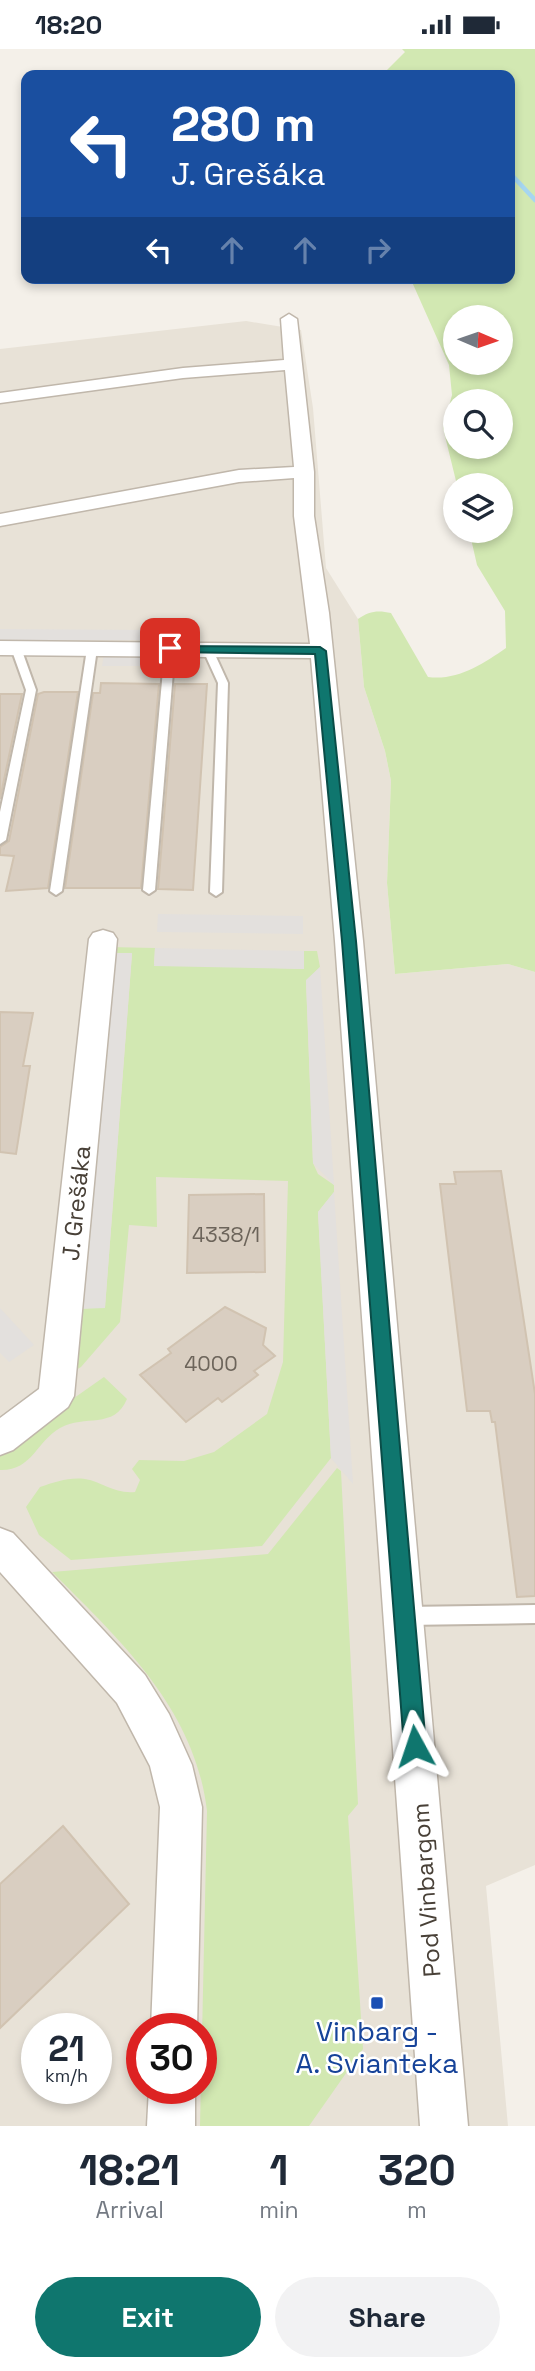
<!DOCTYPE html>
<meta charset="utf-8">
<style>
:root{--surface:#fff;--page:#f2f2f3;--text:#1f2937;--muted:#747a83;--accent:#0f766e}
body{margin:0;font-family:"Space Grotesk",sans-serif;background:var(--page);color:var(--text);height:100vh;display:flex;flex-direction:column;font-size:26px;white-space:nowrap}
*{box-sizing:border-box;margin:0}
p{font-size:23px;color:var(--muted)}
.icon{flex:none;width:38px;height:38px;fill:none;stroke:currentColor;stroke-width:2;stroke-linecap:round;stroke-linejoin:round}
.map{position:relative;height:2077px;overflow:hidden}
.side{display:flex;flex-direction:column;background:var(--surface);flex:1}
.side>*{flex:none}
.top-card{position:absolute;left:21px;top:21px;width:494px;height:214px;border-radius:14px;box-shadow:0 4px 10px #0003;background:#1a4fa0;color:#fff;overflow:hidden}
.needle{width:46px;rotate:92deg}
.tools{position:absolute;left:443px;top:256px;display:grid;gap:14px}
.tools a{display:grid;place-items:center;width:70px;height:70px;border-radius:50%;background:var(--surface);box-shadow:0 4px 10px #0003;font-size:35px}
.speed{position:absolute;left:21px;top:1964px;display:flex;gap:14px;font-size:35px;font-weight:700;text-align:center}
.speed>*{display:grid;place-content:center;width:91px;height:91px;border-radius:50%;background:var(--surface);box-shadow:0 4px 10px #0003;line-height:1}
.speed small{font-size:18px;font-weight:400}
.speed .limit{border:10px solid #d22;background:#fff;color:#111}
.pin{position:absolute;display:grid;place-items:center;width:60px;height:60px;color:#fff;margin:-30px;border-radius:14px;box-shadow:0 4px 10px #0006}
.me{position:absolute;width:77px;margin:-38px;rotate:355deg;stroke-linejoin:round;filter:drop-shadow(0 0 5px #0008)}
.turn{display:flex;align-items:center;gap:24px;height:147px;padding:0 35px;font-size:32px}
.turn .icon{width:91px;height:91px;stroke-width:2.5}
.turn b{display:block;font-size:49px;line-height:60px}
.lanes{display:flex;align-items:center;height:66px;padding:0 35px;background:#0003;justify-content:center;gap:35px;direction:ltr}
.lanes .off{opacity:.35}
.eta{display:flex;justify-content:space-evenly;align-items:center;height:119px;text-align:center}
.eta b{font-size:42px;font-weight:700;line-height:49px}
.button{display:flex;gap:14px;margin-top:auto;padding:14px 35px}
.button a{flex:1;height:80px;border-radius:42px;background:var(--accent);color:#fff;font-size:28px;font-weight:700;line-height:80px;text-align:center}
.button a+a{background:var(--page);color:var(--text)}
.status{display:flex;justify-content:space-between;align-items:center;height:49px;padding:0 35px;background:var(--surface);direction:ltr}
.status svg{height:19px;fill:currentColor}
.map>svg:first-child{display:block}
</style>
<div class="status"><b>18:20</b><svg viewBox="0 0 49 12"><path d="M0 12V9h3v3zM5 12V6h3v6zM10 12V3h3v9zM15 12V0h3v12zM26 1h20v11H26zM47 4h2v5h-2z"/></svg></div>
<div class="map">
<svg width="535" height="2077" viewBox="0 0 535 2077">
<rect width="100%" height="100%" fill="#f4f0e9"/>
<path fill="#e8e2d7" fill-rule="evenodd" d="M246,272L301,281L313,359L326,519L358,570L364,638L385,702L391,732L387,834L395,925L508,915L535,923V1816L486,1837L508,2077H0V300ZM37,1979H96V2039H37ZM142,1979H201V2039H142Z"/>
<g fill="#d2e8b2" fill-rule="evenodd">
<path d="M402,0H535V923L508,915L395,925L387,834L391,732L385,702L364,638L358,570C369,562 378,561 391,564L428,628C457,632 483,615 506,599L505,562L477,516L469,481H500V436H457L443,379L452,346L449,316L412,233L417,229H509V26L384,24L405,3ZM455,268H500V313H455ZM455,352H500V397H455Z"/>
<path d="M109,898L155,899L154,915L303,920L304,902H317L320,918L306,932L313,1114L318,1125L334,1136V1143L318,1163L331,1409L262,1497L71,1511L39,1486L26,1458L40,1438C55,1433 69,1428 85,1430C103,1433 114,1445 135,1443L140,1431L132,1420L139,1411L184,1412L214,1403L267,1365L283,1313L288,1132L156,1128L157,1178L129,1176L120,1273L81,1318L74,1322L78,1260L105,1258L132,905L108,904Z"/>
<path d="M104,1328L127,1350C114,1381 85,1365 60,1379C36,1393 32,1422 0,1421V1401Z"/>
<path d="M337,1419L341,1422L358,1755L348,1767L363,2000L309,2077H200L207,1762C195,1660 121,1592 52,1523L268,1505Z"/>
</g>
<g fill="#e3e0dd">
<polygon points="0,580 156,581 154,591 0,591"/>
<polygon points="104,606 155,606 154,617 102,617"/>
<polygon points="158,865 303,867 303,885 157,883"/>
<polygon points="155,899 304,902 304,920 154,917"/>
<polygon points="108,904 132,904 105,1259 78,1260"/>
<polygon points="320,918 334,1136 313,1114 306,931"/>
<polygon points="334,1143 353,1435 331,1409 318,1163"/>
<polygon points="0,1259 34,1296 9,1313 0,1304"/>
</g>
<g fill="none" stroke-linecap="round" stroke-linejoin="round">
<polyline stroke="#a6d6f0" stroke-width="4.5" points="509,123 535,151"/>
</g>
<g fill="#d9cec1" stroke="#d1c3b1" stroke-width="2">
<polygon points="101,634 159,635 141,839 65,839 93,644 100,644"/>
<polygon points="175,635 207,635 193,841 158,840"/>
<polygon points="44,643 78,643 48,839 6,842 14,807 0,806 0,798 9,792 38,645"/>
<polygon points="0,645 22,645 0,750"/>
<polygon points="0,963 33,964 23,1017 30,1017 16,1105 0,1103"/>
<polygon points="501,1122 535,1345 535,1547 517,1548 495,1373 492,1373 490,1362 467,1362 440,1135 456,1135 454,1123"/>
<polygon points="264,1145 265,1223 187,1224 189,1146"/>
<polygon points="225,1258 266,1279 263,1296 275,1307 254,1322 258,1326 222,1353 218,1349 186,1373 140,1326 171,1304 168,1300"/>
<polygon points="63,1777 129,1855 0,1979 0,1835"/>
</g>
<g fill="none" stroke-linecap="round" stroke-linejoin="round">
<defs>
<g id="lane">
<polygon points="16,596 21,599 36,641 6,791 0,795 0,763 26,641 11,599"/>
<polygon points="170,596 175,599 155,841 149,845 143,841 165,599"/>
<polygon points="207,596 212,599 228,634 222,843 216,847 210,843 218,634 202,599"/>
<polygon points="92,597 97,600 62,842 56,846 50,842 87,600"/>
<polygon points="535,1556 535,1574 405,1576 399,1573 396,1567 399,1561 405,1558"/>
</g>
<g id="street">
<polygon points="289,265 297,270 314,423 314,467 329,564 363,892 468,2077 420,2077 335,892 311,609 0,606 0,592 310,595 294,467 294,429 239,433 0,477 0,465 239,421 294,418 285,321 183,329 0,354 0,344 183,319 284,311 281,270"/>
<polygon points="103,881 113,884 117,890 74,1347 68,1358 13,1401 0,1406 0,1369 39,1340 89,890 93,884"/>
<polygon points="0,1479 13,1484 145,1626 169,1665 192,1716 202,1758 197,1979 151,1979 160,1758 150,1717 117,1654 0,1523"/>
<polygon points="149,2039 195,2039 195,2077 147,2077"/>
</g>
</defs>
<use href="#lane" stroke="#c0b7ab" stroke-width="4"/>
<use href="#street" stroke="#c0b7ab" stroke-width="3"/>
<use href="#lane" fill="#fff" fill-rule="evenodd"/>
<use href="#street" fill="#fff" fill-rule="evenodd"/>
</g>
<polygon fill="#0f766e" stroke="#0a4d48" stroke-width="2" points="165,597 320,598 326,602 356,892 426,1697 423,1704 415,1708 407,1704 404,1697 342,892 315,605 170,603 164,599"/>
<rect fill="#1a4fb4" stroke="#fff" stroke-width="2.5" x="370" y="1947" width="14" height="14" rx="3.5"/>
<g text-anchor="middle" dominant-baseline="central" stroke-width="5" stroke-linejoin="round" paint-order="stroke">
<g font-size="21" fill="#6c645a">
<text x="226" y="1185">4338/1</text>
<text x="211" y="1314">4000</text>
</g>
<g font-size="24" fill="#484037" stroke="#fff">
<text transform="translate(76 1154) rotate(-84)">J. Grešáka</text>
<text transform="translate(426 1841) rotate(-94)">Pod Vinbargom</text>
</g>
<g font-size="28" fill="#164399" stroke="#fff">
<text x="377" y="1982">Vinbarg -<tspan x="377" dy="32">A. Svianteka</tspan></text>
</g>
</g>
</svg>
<div class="tools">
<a><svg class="needle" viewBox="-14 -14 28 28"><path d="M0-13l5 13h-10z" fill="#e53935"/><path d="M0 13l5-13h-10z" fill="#747a83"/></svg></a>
<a><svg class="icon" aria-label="search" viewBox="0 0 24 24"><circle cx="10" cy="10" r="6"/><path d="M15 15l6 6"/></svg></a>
<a><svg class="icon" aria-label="layers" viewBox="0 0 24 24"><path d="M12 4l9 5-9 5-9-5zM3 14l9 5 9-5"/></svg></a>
</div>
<div class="speed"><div>21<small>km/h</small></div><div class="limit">30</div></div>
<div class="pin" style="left:170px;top:599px;background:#d93025"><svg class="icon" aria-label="arrive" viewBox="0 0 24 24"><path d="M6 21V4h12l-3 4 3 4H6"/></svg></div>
<svg class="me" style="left:415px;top:1697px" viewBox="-20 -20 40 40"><path d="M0-17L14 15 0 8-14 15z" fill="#0f766e" stroke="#fff" stroke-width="4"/></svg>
<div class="top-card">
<div class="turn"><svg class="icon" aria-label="left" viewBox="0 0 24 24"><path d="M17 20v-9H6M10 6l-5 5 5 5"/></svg><div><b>280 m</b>J. Grešáka</div></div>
<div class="lanes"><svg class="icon" aria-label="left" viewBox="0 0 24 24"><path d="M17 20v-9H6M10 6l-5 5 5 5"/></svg><svg class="icon off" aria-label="ahead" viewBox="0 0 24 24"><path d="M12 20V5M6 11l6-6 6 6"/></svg><svg class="icon off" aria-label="ahead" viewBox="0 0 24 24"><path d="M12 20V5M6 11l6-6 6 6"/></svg><svg class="icon off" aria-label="right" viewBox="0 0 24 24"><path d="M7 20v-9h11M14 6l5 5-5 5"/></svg></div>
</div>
</div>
<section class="side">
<div class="eta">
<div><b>18:21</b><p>Arrival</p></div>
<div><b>1</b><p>min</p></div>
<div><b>320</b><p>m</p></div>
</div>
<div class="button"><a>Exit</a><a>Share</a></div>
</section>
